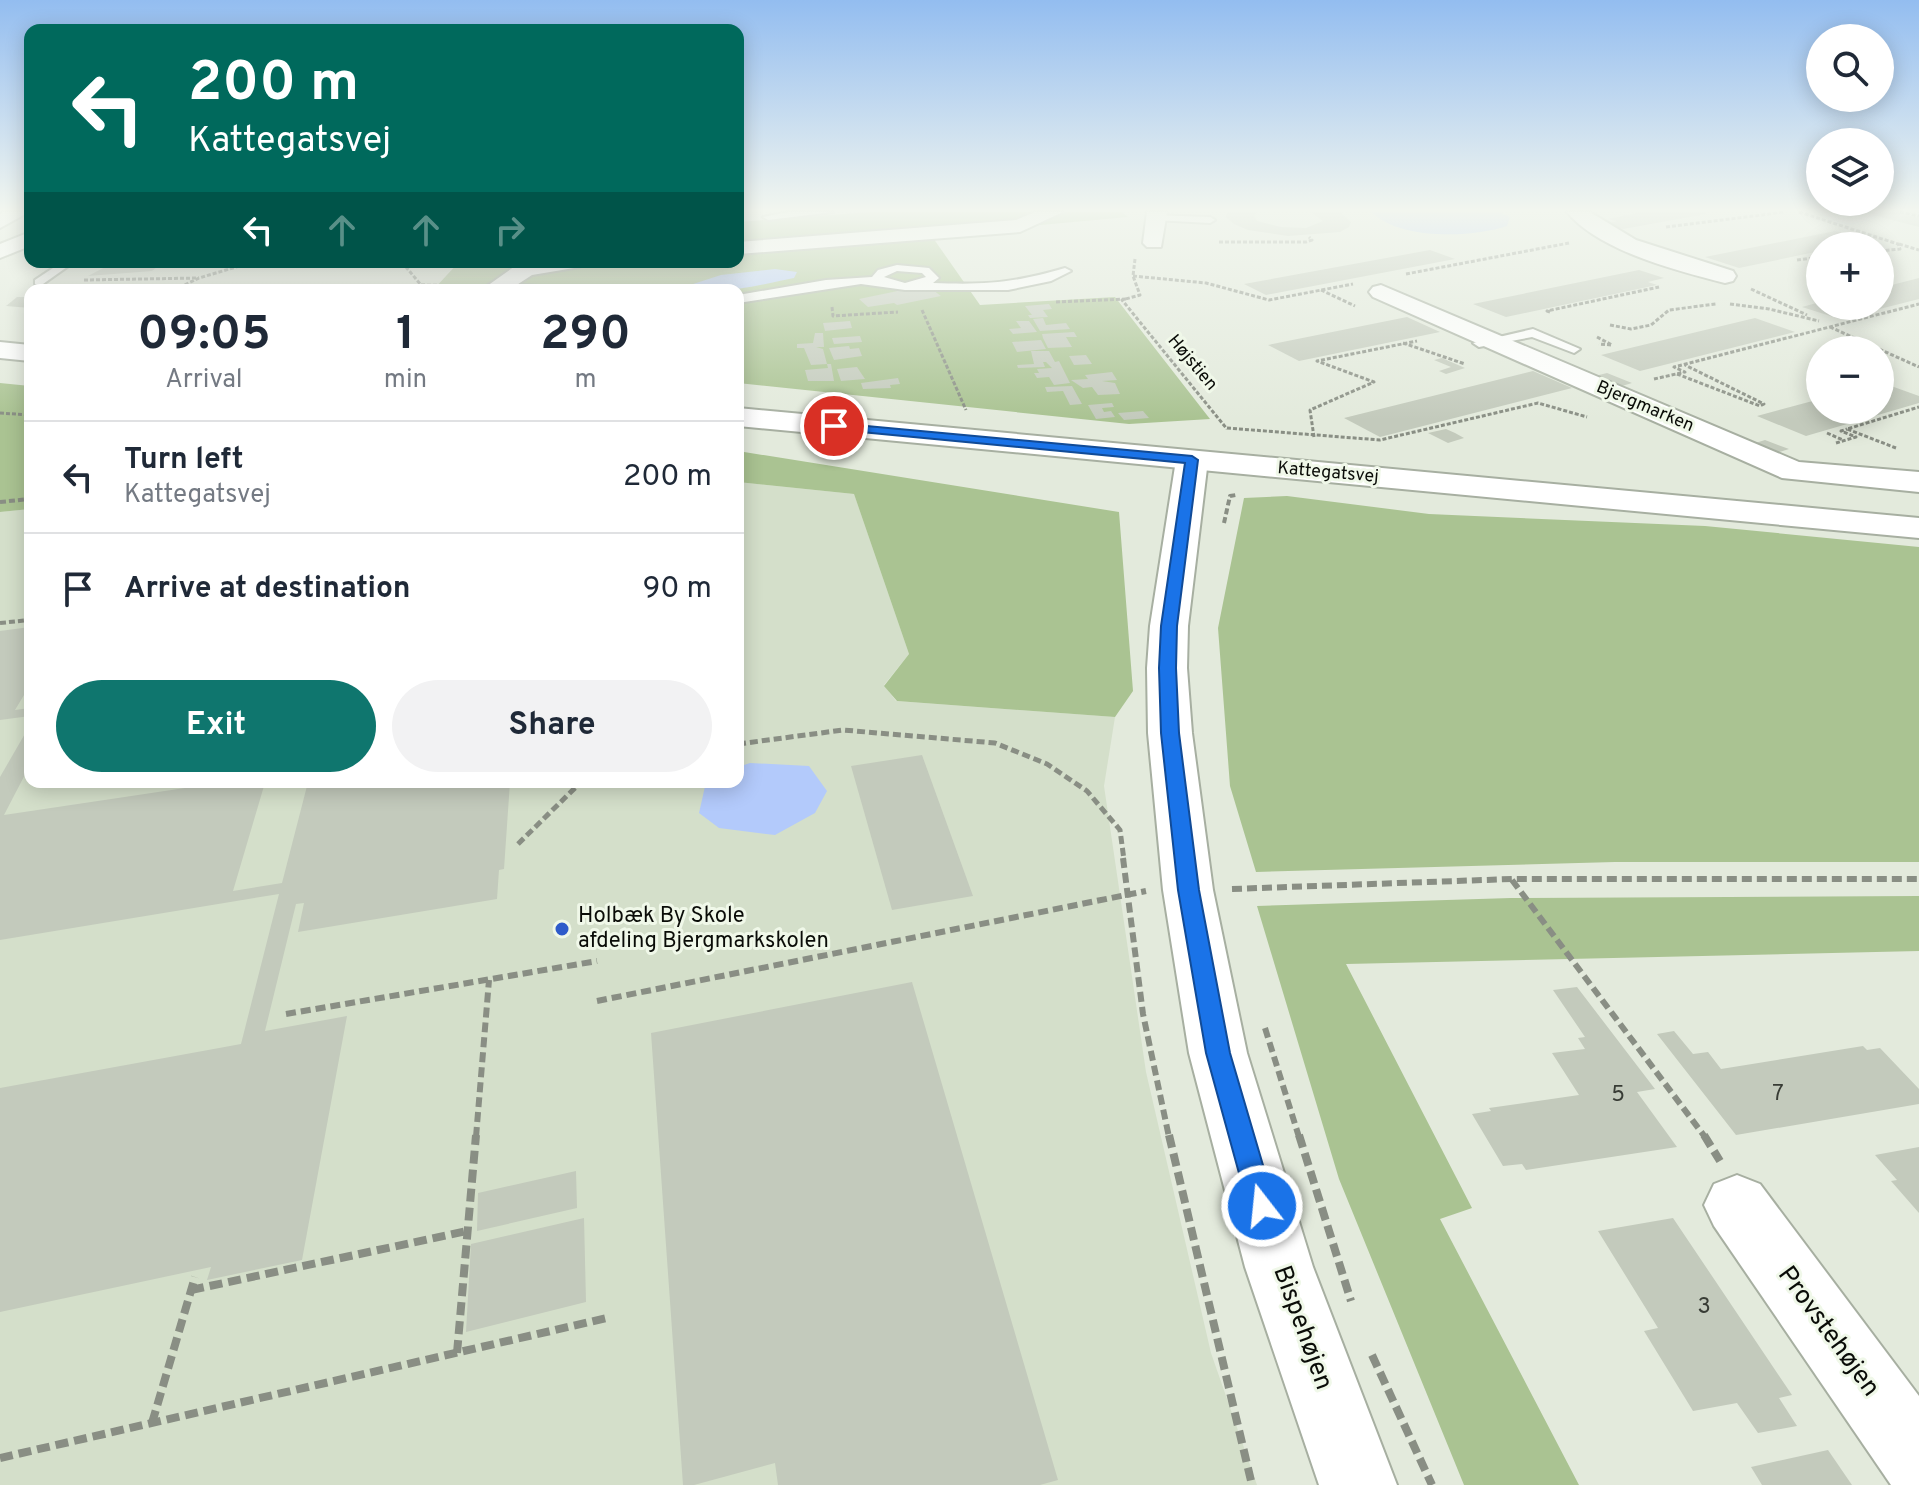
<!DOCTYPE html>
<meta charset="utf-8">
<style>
:root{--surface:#fff;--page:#f2f2f3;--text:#1f2937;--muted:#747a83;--line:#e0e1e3;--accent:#0f766e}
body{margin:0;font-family:Overpass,sans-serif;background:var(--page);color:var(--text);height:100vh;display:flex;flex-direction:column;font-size:30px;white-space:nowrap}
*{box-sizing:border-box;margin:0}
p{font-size:26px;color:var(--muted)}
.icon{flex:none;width:44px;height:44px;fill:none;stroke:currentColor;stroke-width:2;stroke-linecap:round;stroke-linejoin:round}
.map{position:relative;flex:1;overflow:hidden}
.panel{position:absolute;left:24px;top:284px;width:720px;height:504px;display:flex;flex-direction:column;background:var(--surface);border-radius:16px;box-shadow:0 4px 20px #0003}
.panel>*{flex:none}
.top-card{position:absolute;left:24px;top:24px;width:720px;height:244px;border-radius:16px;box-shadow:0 4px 20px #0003;background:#00695c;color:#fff;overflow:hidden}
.fabs{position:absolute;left:1806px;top:24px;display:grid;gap:16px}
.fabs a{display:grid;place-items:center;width:88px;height:88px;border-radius:50%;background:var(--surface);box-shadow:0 4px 20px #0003;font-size:40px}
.pin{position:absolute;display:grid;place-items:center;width:68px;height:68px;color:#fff;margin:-34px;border:4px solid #fff;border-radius:50%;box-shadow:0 2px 8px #0007}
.me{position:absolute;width:88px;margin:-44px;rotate:344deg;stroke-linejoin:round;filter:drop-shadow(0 0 6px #0008)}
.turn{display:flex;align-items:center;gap:28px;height:168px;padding:0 32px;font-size:36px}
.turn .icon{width:104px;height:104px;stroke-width:2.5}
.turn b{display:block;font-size:56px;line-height:68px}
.lanes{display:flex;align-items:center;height:76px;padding:0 32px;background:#0003;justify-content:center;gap:40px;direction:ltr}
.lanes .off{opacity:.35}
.eta{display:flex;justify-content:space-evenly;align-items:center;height:136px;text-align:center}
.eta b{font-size:48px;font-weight:700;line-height:56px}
.action{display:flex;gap:16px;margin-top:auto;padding:16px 32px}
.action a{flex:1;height:92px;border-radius:48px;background:var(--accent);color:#fff;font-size:32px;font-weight:700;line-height:92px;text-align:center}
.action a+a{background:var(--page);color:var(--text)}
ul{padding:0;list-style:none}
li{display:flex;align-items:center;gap:24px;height:112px;padding:0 32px;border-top:2px solid var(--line)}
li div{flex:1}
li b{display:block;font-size:30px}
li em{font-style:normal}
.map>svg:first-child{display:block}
</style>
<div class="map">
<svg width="1919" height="1485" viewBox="0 0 1919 1485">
<rect width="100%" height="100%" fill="#e3eadc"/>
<polygon fill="#d4dfca" points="738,482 854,494 909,654 884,685 896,701 1115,717 1104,786 1146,1072 1211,1353 1257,1485 0,1485 0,512 30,509 30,782 738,782"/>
<g fill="#aac392">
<polygon points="869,212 1122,212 1128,217 931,235 980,305 1115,297 1210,419 1129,424 738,383 738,290 433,290 459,262 738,262 738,222"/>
<polygon points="0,383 30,386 30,509 0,512"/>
<polygon points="738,451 1119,512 1133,691 1115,717 897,701 884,686 909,654 854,494 738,482"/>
<polygon points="1287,496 1429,514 1705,526 1919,547 1919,862 1615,862 1256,872 1230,786 1218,628 1244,498"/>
<polygon points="1919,896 1919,951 1346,964 1472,1208 1440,1219 1579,1485 1464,1485 1339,1179 1257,906 1511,898"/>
</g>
<g fill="#b3cafb">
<path d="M1372,212H1499L1510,217L1507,226C1472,238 1398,240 1372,212Z"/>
<path d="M775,269L797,272L794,278C772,282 706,300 690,285L721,275Z"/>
<polygon points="750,763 809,766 827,791 815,813 775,835 719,828 699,813 706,782 738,782 738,767"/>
</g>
<g fill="#c3cabc">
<polygon points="1227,212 1257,212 1254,215 1257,221 1281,227 1306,228 1323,221 1311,212 1340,212 1351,222 1349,227 1340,232 1288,236 1248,230 1234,224 1226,217"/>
<polygon points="1642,212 1706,212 1706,214 1623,229 1605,224 1617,221 1608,219"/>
<polygon points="1861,212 1895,212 1919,218 1919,227"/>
<polygon points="1835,231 1870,240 1842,246 1820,246 1820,251 1739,268 1705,257"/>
<polygon points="1430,250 1455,259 1266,295 1244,284"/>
<polygon points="163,262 152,271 88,276 111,264"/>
<polygon points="1639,270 1664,278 1648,282 1657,285 1506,317 1473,304"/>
<polygon points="1919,278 1919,299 1840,319 1802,307 1820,302 1820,306 1880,306 1880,288"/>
<polygon points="82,284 78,287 93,286 88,290 50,290 57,285"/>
<polygon points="912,288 917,292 933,290 941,296 897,305 894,303 868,307 859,299"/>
<polygon points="17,297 30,297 30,308 6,306"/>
<polygon points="1049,304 1052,309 1043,310 1048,317 1030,318 1028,315 1032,315 1025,306"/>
<polygon points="1407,317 1440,332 1299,361 1268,345"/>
<polygon points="1043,318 1046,325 1066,323 1070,329 1040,331 1033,319"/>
<polygon points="1755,318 1795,332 1640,371 1601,355"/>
<polygon points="850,321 852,328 825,331 823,323"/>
<polygon points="1016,321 1029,321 1037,332 1013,334 1009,329 1021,328"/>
<polygon points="1074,332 1077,337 1066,337 1072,347 1048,348 1043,338 1042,334"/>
<polygon points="815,333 823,333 824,347 816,347 823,349 827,364 811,365 804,348 797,348 797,344 813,343"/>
<polygon points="860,336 862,342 834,344 832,338"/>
<polygon points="1041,340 1046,349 1017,352 1012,342"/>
<polygon points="849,346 850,349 859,348 862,356 834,360 829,348"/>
<polygon points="1031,351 1049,351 1055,362 1059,361 1070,383 1054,385 1049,377 1037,378 1034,373 1039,373 1037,369 1052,368 1046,362 1043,362 1045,367 1018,368 1017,365 1034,364"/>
<polygon points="1086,355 1092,364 1074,365 1069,356"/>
<polygon points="1442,358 1465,368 1446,374 1439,371 1451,367 1434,360"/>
<polygon points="827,364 831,364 834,381 808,381 805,370 828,368"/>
<polygon points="857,367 865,379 841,381 837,369"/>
<polygon points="1533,371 1572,388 1380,437 1344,418"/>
<polygon points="1112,372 1117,380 1102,381 1115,383 1120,394 1098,395 1092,387 1083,388 1071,380 1088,379 1085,375"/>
<polygon points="1607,373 1632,383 1612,389 1587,378"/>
<polygon points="898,378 900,384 890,385 891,388 863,389 861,383"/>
<polygon points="1880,382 1919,396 1919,403 1806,436 1757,416 1820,399 1820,410 1880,410"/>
<polygon points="1072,386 1082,404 1070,405 1063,391 1047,392 1045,387"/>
<polygon points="1112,403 1114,407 1102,408 1104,412 1111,411 1115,417 1096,419 1088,405"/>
<polygon points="1143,411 1149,418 1124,420 1118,413"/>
<polygon points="1446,429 1455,433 1464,438 1448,443 1428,433"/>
<polygon points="1765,440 1789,449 1773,454 1749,445"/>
<polygon points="30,627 30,685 15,710 30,708 30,716 0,720 0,631"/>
<polygon points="30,725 30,765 4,815 225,782 282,782 264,786 233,891 282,883 308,782 510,782 504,869 499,870 497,899 298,932 304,903 296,904 265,1031 347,1016 302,1260 207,1280 211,1267 0,1312 0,1088 241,1044 279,894 0,940 0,777"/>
<polygon points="922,755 973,896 892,910 851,766"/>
<polygon points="912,982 1058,1480 1040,1485 778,1485 775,1463 694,1485 683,1485 651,1033"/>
<polygon points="1577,987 1655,1089 1637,1092 1677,1147 1526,1170 1522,1164 1503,1166 1472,1114 1491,1111 1489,1108 1579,1095 1552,1053 1585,1049 1578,1038 1585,1037 1553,990"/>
<polygon points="1674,1031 1693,1054 1708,1052 1721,1069 1863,1046 1867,1050 1880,1048 1919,1089 1919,1104 1736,1135 1657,1034"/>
<polygon points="1919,1147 1919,1213 1891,1181 1897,1180 1875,1155"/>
<polygon points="576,1171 577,1208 477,1231 478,1193"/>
<polygon points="584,1218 586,1302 466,1332 471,1244"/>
<polygon points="1673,1218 1792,1395 1779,1398 1797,1426 1758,1433 1737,1403 1693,1411 1644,1331 1658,1328 1598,1231"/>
<polygon points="1828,1450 1852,1485 1762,1485 1751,1467"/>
</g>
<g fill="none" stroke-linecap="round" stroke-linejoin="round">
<defs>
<g id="service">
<polygon points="833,212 768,220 763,217 788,212"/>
<polygon points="1151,215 1210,217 1215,220 1210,223 1155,220 1151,219"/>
<polygon points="62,262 74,262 43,284 35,284 35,280"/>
<path d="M897,265L929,268L939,278L933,283C986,285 1014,283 1065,268L1071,271L1051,281L1008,290H905L861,284L738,303V295L826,280L872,277L878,270ZM897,271L922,273L926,277L905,283L884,277Z"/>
<polygon points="495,284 560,287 566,290 499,289 495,288"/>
<polygon points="1533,329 1580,349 1574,353 1532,337 1479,347 1473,343"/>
</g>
<g id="minor">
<polygon points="3,212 29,212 0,228 0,214"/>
<polygon points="1035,212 1063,212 1020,232 738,254 738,242 1016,220"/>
<polygon points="1147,212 1167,212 1161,247 1147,247 1143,243"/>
<path d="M1567,212H1590L1636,240L1733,271L1736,276L1733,281L1725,283C1678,271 1599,251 1567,212Z"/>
<polygon points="528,262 583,262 580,267 532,275 509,290 490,290 487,286 518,264"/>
<polygon points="1381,285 1799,462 1919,472 1919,492 1782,478 1373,297 1369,292 1373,287"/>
<polygon points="1192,451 1203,453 1208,460 1188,626 1187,668 1192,733 1213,890 1247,1053 1313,1267 1397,1485 1319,1485 1245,1267 1189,1053 1163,890 1148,733 1147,668 1150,626 1176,460 1181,453"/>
<polygon points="1737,1175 1760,1184 1919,1396 1919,1485 1891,1485 1714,1226 1704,1205 1714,1184"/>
</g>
<g id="tertiary">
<polygon points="30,232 30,246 0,258 0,244"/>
<polygon points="0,342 30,345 30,361 0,358"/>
<polygon points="738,408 1919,518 1919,538 738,426"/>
</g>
</defs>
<use href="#service" stroke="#a7afa1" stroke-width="4"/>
<use href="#minor" stroke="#a7afa1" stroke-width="4"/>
<use href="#tertiary" stroke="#a7afa1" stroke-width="4"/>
<g stroke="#898e84" stroke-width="3" stroke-dasharray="4 2" stroke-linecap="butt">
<polyline points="1799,212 1898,244 1900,249 1880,251"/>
<polyline points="1900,212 1919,216"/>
<polyline points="1666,227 1784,212"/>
<polyline points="1219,242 1306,242 1312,240 1309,237"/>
<polyline points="1899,244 1919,250"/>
<polyline points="1135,259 1133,276 1140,295 1122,300 1227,429"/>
<polyline points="1797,260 1820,257"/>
<polyline points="410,262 406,267 421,285 417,290"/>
<polyline points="1406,274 1569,243"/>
<polyline points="1133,276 1206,283 1269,300 1353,284"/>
<polyline points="84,280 199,278"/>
<polyline points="421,285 468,286"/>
<polyline points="1751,289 1807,315"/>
<polyline points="174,290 199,278 253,262"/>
<polyline points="1321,290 1355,306"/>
<polyline points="1056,302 1126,299"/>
<polyline points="1730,304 1769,309 1819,321"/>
<polyline points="832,307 833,316 898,312"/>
<polyline points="922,310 966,410"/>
<polyline points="1550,312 1547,311 1659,287"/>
<polyline points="1610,325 1631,329 1651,325 1669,310 1716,304"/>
<polyline points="1830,327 1919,367"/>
<polyline points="1597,337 1612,345 1599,344"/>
<polyline points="1403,343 1465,364"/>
<polyline points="1677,374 1760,406 1764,404 1685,365"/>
<polyline points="1654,379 1685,372 1674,367 1919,304"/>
<polyline points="0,413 30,415"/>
<polyline points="1227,428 1380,440 1538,403 1587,417"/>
<polyline points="1827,433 1843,440"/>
<polyline points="1314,437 1310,410 1374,382 1317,361 1417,341"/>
<polyline points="1836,443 1856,437 1841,431 1847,429"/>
<polyline points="1896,448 1847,429 1919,407"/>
</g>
<g stroke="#898e84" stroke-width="4" stroke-dasharray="6 3" stroke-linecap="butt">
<polyline points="0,502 30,499"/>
<polyline points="1224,523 1230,496 1236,495"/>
<polyline points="0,623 30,620"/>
</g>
<g stroke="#898e84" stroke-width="5" stroke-dasharray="8 4" stroke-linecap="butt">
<polyline points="738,744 843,730 995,743 1047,764 1087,791 1120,830 1124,860"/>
<polyline points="518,844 581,782"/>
</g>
<g stroke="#898e84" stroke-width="6" stroke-dasharray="10 5" stroke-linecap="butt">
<polyline points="1123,858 1143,1014 1169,1137"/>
<polyline points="1512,880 1705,1137"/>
<polyline points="1232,889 1512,879 1919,879"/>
<polyline points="597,1001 1146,891"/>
<polyline points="286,1014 597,961"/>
<polyline points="1265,1028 1299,1137"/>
<polyline points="476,1137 489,980"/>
</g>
<g stroke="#898e84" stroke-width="8" stroke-dasharray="13 6" stroke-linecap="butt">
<polyline points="1169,1135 1252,1485"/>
<polyline points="1299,1135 1351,1301"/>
<polyline points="1704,1135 1720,1161"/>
<polyline points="191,1290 467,1231"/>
<polyline points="457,1353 476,1135"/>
<polyline points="1372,1355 1432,1485"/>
<polyline points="152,1423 195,1277"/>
<polyline points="0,1458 607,1318"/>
</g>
<use href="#service" fill="#fff" fill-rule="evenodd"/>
<use href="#minor" fill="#fff" fill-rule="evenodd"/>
<use href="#tertiary" fill="#fff" fill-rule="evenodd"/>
</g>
<linearGradient id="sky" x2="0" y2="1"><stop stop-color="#93bdf0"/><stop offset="0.5" stop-color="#f2f6ef"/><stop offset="1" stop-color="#f2f6ef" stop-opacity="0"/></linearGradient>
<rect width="1919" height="420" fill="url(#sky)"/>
<polygon fill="#1a73e8" stroke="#114b97" stroke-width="2" points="834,423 1192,456 1198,460 1177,626 1176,668 1179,733 1199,890 1230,1053 1275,1206 1271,1215 1262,1218 1252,1215 1248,1206 1206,1053 1178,890 1161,733 1159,668 1161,626 1185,463 830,429 828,426"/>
<circle fill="#2e5bca" stroke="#f0f8e9" stroke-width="3" cx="562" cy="929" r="8"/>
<g text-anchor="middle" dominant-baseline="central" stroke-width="6" stroke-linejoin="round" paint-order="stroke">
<g font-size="18" fill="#0a0c08" stroke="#f0f8e9">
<text transform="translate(1192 363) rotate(50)">Højstien</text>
<text transform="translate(1645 407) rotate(23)">Bjergmarken</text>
<text transform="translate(1328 473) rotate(5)">Kattegatsvej</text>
</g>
<g font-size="22" fill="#0a0c08" stroke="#f0f8e9" text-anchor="start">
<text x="578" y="916">Holbæk By Skole<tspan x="578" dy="25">afdeling Bjergmarkskolen</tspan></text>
</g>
<g font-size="22" fill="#383c35">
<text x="1778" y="1094">7</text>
<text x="1618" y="1095">5</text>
<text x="1704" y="1307">3</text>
</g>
<g font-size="26" fill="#0a0c08" stroke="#f0f8e9">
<text transform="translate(1302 1328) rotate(70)">Bispehøjen</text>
<text transform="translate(1828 1332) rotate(54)">Provstehøjen</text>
</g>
</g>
</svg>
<div class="fabs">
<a><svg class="icon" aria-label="search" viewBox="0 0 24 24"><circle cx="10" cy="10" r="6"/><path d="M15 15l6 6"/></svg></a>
<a><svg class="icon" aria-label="layers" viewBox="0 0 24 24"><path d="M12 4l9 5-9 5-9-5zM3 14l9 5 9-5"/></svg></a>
<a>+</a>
<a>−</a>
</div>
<div class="pin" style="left:834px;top:426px;background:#d93025"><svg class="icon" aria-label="arrive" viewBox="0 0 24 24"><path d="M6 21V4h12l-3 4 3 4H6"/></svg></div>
<svg class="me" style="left:1262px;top:1206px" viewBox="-20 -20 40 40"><circle r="17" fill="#1a73e8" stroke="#fff" stroke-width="3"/><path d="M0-11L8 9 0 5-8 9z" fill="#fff"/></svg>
<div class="top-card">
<div class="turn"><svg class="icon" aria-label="left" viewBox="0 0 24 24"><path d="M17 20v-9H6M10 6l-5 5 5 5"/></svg><div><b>200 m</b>Kattegatsvej</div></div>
<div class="lanes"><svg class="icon" aria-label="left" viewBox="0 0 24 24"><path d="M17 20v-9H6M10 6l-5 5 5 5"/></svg><svg class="icon off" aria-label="ahead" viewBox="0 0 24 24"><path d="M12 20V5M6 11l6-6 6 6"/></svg><svg class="icon off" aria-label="ahead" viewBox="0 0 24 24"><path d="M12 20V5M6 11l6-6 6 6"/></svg><svg class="icon off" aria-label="right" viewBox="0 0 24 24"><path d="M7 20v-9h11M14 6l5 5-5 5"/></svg></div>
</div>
<section class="panel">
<div class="eta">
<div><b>09:05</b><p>Arrival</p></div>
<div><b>1</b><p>min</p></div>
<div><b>290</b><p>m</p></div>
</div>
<ul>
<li><svg class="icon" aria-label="left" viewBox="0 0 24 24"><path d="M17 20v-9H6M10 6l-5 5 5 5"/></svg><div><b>Turn left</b><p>Kattegatsvej</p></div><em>200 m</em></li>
<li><svg class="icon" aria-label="arrive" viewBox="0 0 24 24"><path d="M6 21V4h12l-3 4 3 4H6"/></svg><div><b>Arrive at destination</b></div><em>90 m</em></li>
</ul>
<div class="action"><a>Exit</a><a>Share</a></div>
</section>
</div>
